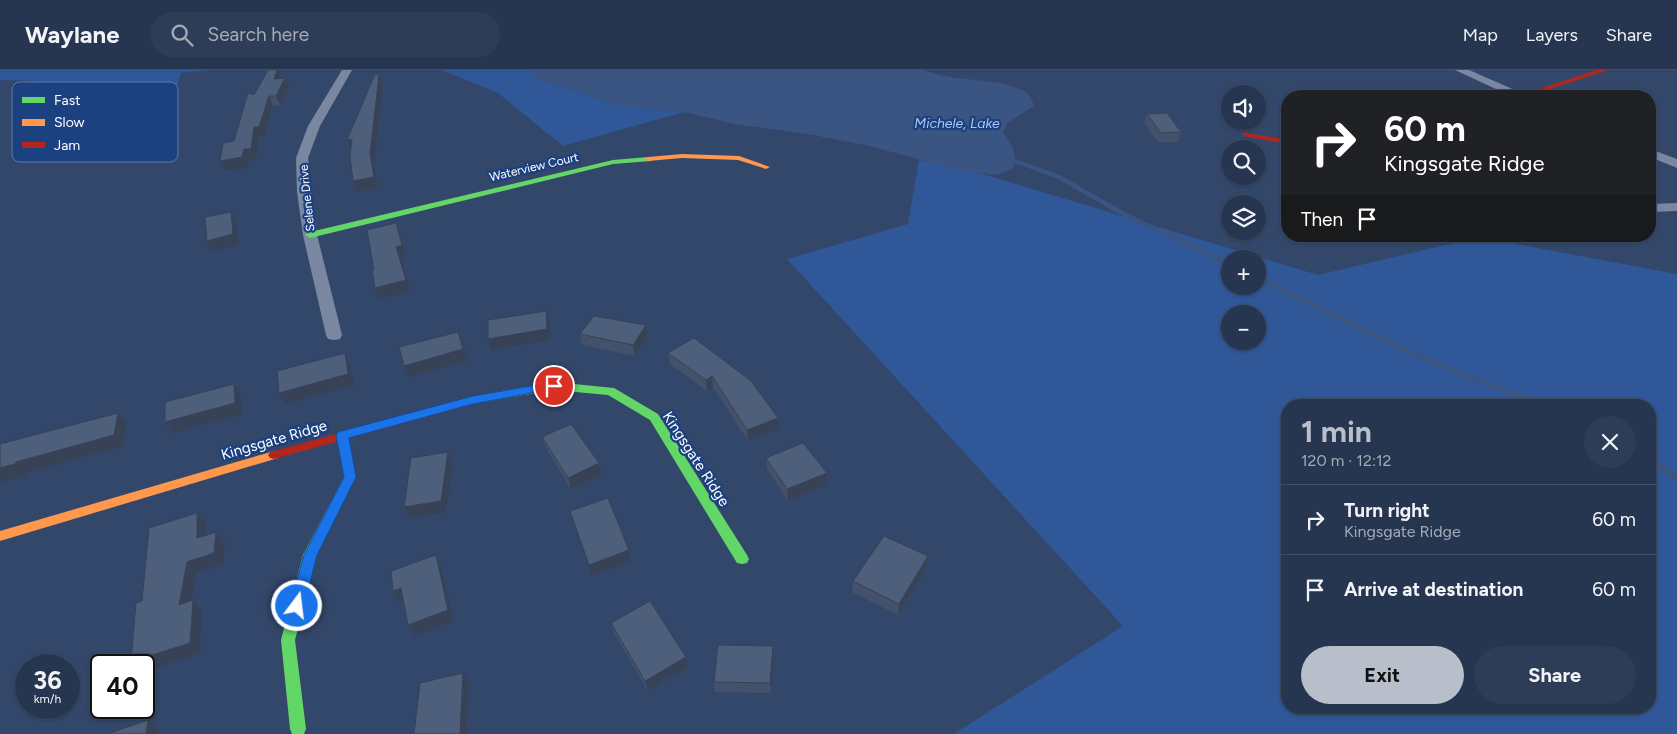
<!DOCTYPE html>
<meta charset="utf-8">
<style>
:root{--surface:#263550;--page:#2e3d57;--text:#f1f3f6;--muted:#a4abb7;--line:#425067;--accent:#b8bfcb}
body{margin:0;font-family:Figtree,sans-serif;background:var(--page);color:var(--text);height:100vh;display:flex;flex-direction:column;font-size:19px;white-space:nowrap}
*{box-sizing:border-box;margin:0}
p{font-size:16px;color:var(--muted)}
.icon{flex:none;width:28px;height:28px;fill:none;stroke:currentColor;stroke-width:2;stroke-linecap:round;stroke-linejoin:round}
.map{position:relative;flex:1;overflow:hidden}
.drawer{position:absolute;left:1281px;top:329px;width:375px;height:315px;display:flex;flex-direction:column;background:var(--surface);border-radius:20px;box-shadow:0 1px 4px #0004,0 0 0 1px var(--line)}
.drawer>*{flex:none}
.top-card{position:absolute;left:1281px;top:20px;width:375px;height:152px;border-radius:20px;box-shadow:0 1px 4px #0004,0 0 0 1px var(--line);background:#202124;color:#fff;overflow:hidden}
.fabs{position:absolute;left:1221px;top:15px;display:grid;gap:10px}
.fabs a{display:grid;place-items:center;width:45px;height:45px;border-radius:50%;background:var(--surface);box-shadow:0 1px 4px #0004,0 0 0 1px var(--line);font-size:25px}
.speed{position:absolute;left:15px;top:584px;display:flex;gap:10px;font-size:25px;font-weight:700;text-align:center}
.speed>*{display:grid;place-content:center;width:65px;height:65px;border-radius:50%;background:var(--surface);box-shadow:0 1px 4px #0004,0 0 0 1px var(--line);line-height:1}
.speed small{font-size:12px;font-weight:400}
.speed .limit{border:2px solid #111;border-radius:8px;background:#fff;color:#111}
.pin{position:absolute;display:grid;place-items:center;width:42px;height:42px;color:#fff;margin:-21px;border:2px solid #fff;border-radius:50%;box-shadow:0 1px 5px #0007}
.me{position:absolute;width:55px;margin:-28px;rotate:15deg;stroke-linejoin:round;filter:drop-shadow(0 0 4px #0008)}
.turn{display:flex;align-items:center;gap:18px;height:105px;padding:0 20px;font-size:22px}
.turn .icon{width:65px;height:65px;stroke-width:2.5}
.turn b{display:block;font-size:35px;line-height:42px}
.then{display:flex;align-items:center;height:48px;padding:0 20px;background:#0003;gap:10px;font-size:19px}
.round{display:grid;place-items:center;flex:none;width:52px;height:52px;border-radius:26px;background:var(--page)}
.overview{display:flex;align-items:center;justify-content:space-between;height:85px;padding:0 20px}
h1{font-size:30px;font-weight:700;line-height:38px;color:var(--accent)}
.cta{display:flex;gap:10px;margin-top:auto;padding:10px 20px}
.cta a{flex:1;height:58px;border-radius:30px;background:var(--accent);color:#111;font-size:20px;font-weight:700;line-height:58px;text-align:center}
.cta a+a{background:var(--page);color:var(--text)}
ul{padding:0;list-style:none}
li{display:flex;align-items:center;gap:15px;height:70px;padding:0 20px;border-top:1px solid var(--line)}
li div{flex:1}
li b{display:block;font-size:19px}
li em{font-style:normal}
header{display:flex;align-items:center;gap:30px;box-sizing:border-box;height:70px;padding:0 25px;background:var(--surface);border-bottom:1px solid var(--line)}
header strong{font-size:24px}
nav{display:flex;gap:28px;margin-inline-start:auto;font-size:18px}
.search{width:350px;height:45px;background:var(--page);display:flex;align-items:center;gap:12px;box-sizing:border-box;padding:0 18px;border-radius:28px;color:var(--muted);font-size:19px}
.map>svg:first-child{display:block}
</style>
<header>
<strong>Waylane</strong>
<div class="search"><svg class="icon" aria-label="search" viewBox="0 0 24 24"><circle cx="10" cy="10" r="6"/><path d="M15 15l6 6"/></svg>Search here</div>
<nav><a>Map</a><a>Layers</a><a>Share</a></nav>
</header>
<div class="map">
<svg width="1677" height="664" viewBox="0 0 1677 664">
<rect width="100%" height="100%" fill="#33476a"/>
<g fill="#305797" fill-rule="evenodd">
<polygon points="0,0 207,0 181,3 159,71 54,87 39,11 0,10"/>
<polygon points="442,0 531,0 532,7 622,36 684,42 563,76 498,23"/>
<path d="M919,90L986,105L1318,205L1479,167L1677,204V664H954L1123,556L787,189L908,154ZM1230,189H1258V216H1230ZM1230,244H1258V271H1230ZM1288,335H1650V638H1288Z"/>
</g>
<path fill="#3a5582" d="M531,0H921C931,2 941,6 951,7C975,11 1002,10 1024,21C1031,24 1032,30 1034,36L1007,53L1003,63C1012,75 1018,83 1013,98L997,105L965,102L870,76L813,65L735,54L684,42L622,36L532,7Z"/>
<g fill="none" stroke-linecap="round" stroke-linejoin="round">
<polyline stroke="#3a5582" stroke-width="4.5" points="1015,91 1057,106 1122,143 1171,167"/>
<g stroke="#3a5582" stroke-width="5.5">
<polyline points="1169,165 1230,194"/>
<polyline points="1258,208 1401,278 1466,306 1547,335"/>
</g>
<polyline stroke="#3a5582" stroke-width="8" points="1650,389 1677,408"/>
<g fill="#7988a0" fill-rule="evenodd">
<polygon points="342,0 352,0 320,56 308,88 311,122 317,165 342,265 340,269 334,270 328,269 326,265 303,165 297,122 296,88 308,56"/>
<polygon points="1455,0 1469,0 1524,24 1526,26 1511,26"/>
<polygon points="1650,79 1677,89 1677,98 1650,87"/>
<polygon points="1677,133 1677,141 1650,142 1650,134"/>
</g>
<g fill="#63d668" fill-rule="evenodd">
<polygon points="648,87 652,89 651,91 613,94 310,168 305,165 310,162 613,90"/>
<polygon points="554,312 614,318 658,344 747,485 749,489 747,493 742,494 737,493 650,350 608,325 554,320 478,333 472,329 478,325"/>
<polygon points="342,361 346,362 348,365 356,407 317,485 295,570 306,659 304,664 292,664 290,659 281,570 303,485 344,407 336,365 338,362"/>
</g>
<g fill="#ff974d" fill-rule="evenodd">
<polygon points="682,84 739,86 770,97 766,99 738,90 682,88 648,91 644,89 648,87"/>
<polygon points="274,381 278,382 280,385 278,388 0,471 0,461"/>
</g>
<g fill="#b3261e" fill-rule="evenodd">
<polygon points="1597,0 1608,0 1529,26 1518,26"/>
<polygon points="1243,62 1288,70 1288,74 1243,66"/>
<polygon points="478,325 484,329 482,332 274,389 270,388 268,385 270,382 274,381"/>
</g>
</g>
<g fill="#43526a">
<polygon points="268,0 278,0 282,9 289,18 280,35 273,36 264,67 259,67 256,89 249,90 248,98 225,101 234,71 254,25"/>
<polygon points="1147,44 1181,62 1178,72 1158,72 1144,53"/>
<polygon points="580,264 648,266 635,286 582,275"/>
<polygon points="694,268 778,359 748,371 713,317 707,321 670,294 668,283"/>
<polygon points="542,367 599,393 602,404 571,419 546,378"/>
<polygon points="766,388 827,414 788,431 767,399"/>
<polygon points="928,486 927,497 898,545 852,522 853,511"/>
<polygon points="611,553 688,597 648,621 614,563"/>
<polygon points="773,576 774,586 771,623 715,622 714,612"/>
</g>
<g fill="#374256">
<polygon points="277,0 278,0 282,8 278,19 274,9"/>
<polygon points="379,5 383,15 374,94 378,117 358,122 353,111 370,84"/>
<polygon points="285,8 289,18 280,35 276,26"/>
<polygon points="269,26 273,36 264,67 259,67 256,89 249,90 248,98 225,101 220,91 244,79"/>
<polygon points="352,69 351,80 347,70"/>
<polygon points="231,142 236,152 239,174 213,181 207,171"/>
<polygon points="396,153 400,164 406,186 401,187 410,221 379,229 375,218 396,177"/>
<polygon points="546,241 549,252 550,270 491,280 488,269"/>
<polygon points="646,255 648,266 635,286 633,275"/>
<polygon points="458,262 468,290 409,307 404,296"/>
<polygon points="345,283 350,294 354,315 285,334 279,323"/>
<polygon points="712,306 713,317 707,321 706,310"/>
<polygon points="234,314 241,325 242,344 173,363 165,352"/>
<polygon points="118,343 127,354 123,376 26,403 26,406 0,412 0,398 16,392"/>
<polygon points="778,348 778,359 748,371 747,360"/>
<polygon points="448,382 453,393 446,442 410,448 404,437"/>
<polygon points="599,393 602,404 571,419 568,408"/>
<polygon points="827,403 827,414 788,431 787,419"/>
<polygon points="197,443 206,454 206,479 197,468"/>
<polygon points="216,462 225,473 223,494 196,503 189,546 179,535 187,492"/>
<polygon points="629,480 631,491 592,506 589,495"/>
<polygon points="436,485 441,496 454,551 415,566 408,555"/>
<polygon points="928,486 927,497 898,545 899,534"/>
<polygon points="401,518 407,529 399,532 393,521"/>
<polygon points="193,530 202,541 200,583 144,602 144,595 134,595 131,592"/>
<polygon points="773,576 774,586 771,623 770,613"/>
<polygon points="686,587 688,597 648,621 645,611"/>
<polygon points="463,603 469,613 466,664 460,664"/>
<polygon points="148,650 159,660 158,664 146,664"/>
</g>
<g fill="#4e5f7b" stroke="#374256">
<polygon points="268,0 277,0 274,9 285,8 276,26 269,26 259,57 254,57 251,79 244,79 242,87 220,91 223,73 234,71 248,23 254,25"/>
<polygon points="375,4 379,5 370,84 374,107 353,111 350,87 352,69 347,70"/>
<polygon points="1167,43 1181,62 1161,63 1147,44"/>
<polygon points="231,142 233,164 207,171 205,147"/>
<polygon points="396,153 402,175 396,177 406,210 375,218 372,200 374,200 367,160"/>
<polygon points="546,241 547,259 488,269 488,250"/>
<polygon points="594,246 646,255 633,275 580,264"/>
<polygon points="458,262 463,279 404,296 399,277"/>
<polygon points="694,268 751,311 778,348 747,360 712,306 706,310 668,283"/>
<polygon points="345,283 348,304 279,323 277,301"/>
<polygon points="234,314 235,333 165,352 165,332"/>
<polygon points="118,343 114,365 16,392 15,394 0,398 0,374"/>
<polygon points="571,354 599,393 568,408 542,367"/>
<polygon points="803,373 827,403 787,419 766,388"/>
<polygon points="448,382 441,431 404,437 411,388"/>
<polygon points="608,428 629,480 589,495 570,441"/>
<polygon points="197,443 197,468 216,462 214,483 187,492 179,535 193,530 190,573 131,592 136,533 142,531 149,458"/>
<polygon points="884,466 928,486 899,534 853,511"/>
<polygon points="436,485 448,540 408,555 401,518 393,521 391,501"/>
<polygon points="650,531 686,587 645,611 611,553"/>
<polygon points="718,575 773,576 770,613 714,612"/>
<polygon points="463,603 460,664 414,664 420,613"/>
<polygon points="148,650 146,664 107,664"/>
</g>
<polygon fill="#1a73e8" stroke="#114b97" points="554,312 558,313 560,316 558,318 473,334 349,368 356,407 317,485 304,536 302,540 297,542 292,540 290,536 304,485 344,407 336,365 338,362 473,326"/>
<g text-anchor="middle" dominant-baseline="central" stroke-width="4.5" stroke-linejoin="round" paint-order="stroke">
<g font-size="12" fill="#fff" stroke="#1c4180">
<text transform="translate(534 97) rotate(-13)">Waterview Court</text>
<text transform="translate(307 128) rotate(-96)">Selene Drive</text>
</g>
<g font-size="14" font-style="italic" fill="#abc6f1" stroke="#1c4180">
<text x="957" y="53">Michele, Lake</text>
</g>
<g font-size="15" fill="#fff" stroke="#1c4180">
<text transform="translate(274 370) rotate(-16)">Kingsgate Ridge</text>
<text transform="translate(696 389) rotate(57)">Kingsgate Ridge</text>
</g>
</g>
<rect x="12" y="12" width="166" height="80" rx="8" fill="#1c4180" stroke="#607aa6" stroke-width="1"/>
<rect x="22" y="27" width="23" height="6" fill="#63d668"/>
<rect x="22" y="49" width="23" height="7" fill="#ff974d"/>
<rect x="22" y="72" width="23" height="6" fill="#b3261e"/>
<g font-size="14" fill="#fff">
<text x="54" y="35">Fast</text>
<text x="54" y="57">Slow</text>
<text x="54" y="80">Jam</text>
</g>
</svg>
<div class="fabs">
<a><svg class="icon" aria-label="sound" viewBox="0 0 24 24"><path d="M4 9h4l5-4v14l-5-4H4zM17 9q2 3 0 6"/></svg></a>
<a><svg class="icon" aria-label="search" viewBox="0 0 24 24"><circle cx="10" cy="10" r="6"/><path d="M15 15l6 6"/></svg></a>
<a><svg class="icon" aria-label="layers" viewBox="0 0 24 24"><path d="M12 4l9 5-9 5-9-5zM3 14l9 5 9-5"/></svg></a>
<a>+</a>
<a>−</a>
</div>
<div class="speed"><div>36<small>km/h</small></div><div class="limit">40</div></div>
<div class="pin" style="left:554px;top:316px;background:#d93025"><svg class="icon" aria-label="arrive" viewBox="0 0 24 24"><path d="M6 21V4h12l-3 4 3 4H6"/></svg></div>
<svg class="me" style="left:297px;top:536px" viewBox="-20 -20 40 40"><circle r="17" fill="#1a73e8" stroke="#fff" stroke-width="3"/><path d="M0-11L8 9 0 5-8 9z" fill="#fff"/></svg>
<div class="top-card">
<div class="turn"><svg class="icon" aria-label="right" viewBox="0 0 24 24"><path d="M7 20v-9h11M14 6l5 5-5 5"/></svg><div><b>60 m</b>Kingsgate Ridge</div></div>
<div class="then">Then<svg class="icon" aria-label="arrive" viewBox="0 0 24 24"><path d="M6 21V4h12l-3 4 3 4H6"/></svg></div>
</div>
<section class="drawer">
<div class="overview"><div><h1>1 min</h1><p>120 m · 12:12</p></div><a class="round"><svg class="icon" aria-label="close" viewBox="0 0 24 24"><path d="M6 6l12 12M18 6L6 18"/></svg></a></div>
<ul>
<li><svg class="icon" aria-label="right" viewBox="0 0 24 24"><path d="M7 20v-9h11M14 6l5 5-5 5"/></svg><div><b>Turn right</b><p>Kingsgate Ridge</p></div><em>60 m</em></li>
<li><svg class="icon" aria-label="arrive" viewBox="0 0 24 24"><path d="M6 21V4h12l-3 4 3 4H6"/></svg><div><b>Arrive at destination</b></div><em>60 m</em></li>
</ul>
<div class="cta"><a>Exit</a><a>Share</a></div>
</section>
</div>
